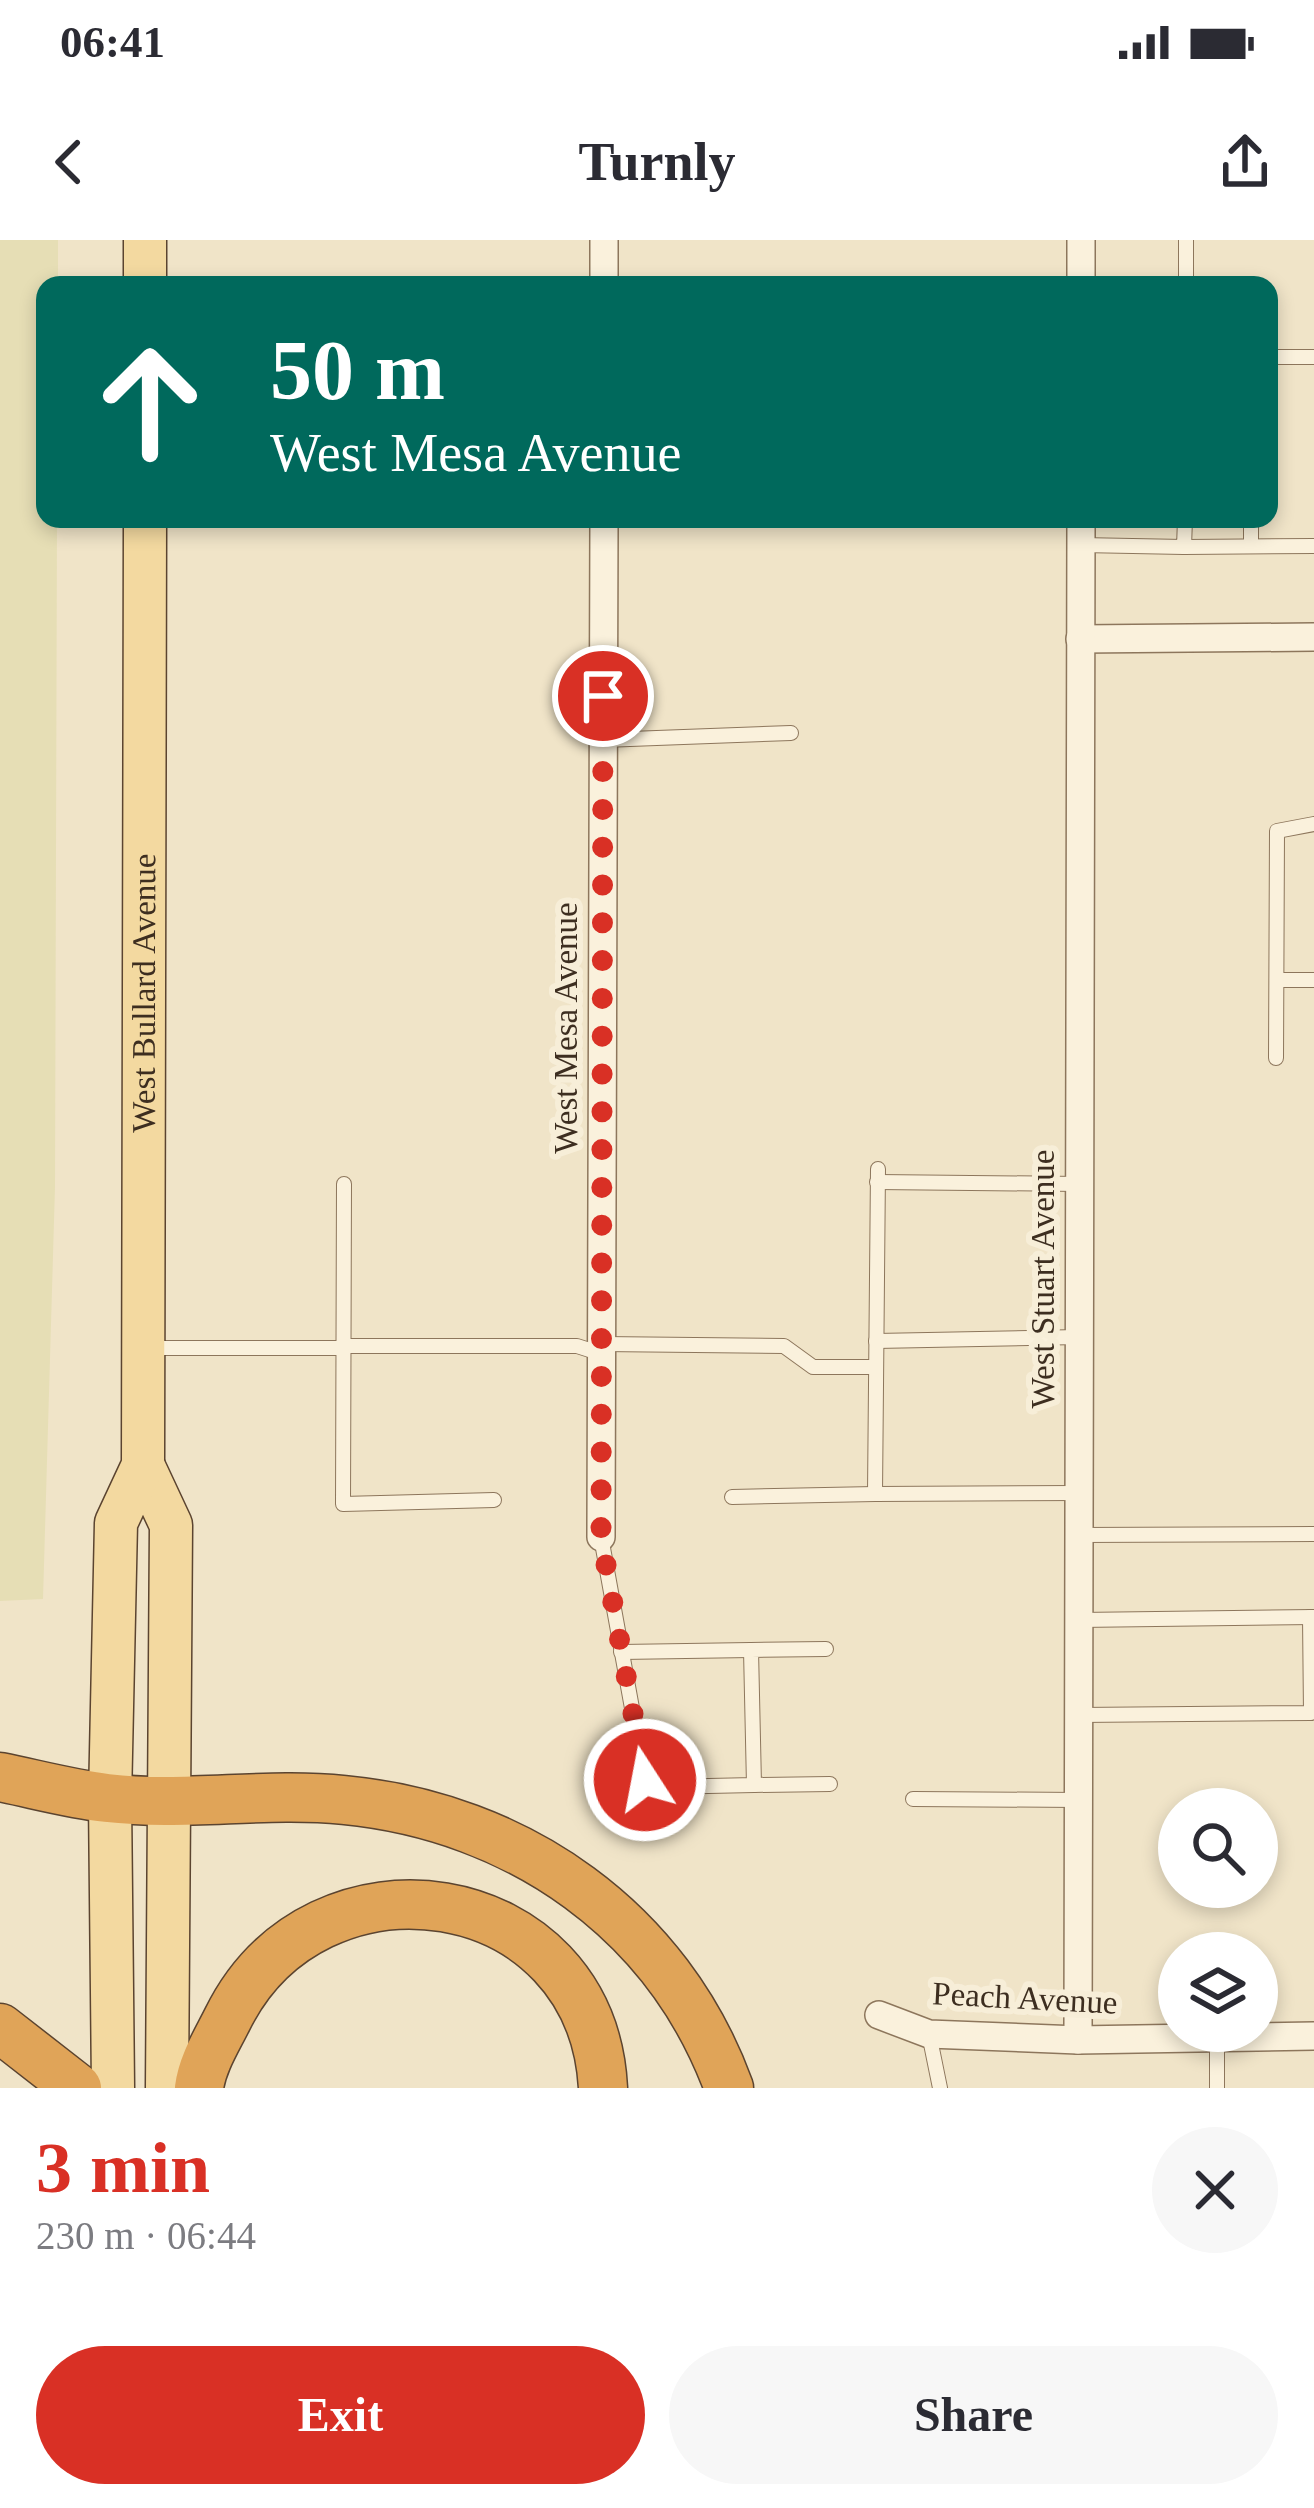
<!DOCTYPE html>
<meta charset="utf-8">
<style>
:root{--surface:#fff;--page:#f7f7f7;--text:#2b2b33;--muted:#7c7c81;--accent:#d93025}
body{margin:0;font-family:Georgia,serif;background:var(--page);color:var(--text);height:100vh;display:flex;flex-direction:column;font-size:45px;white-space:nowrap}
*{box-sizing:border-box;margin:0}
p{font-size:39px;color:var(--muted)}
.icon{flex:none;width:66px;height:66px;fill:none;stroke:currentColor;stroke-width:2;stroke-linecap:round;stroke-linejoin:round}
.map{position:relative;height:1848px;overflow:hidden}
.drawer{display:flex;flex-direction:column;background:var(--surface);flex:1}
.drawer>*{flex:none}
.top-card{position:absolute;left:36px;top:36px;width:1242px;height:252px;border-radius:24px;box-shadow:0 6px 18px #0003;background:#00695c;color:#fff;overflow:hidden}
.fabs{position:absolute;left:1158px;top:1548px;display:grid;gap:24px}
.fabs a{display:grid;place-items:center;width:120px;height:120px;border-radius:50%;background:var(--surface);box-shadow:0 6px 18px #0003;font-size:60px}
.pin{position:absolute;display:grid;place-items:center;width:102px;height:102px;color:#fff;margin:-51px;border:6px solid #fff;border-radius:50%;box-shadow:0 3px 12px #0007}
.me{position:absolute;width:132px;margin:-66px;rotate:349deg;stroke-linejoin:round;filter:drop-shadow(0 0 9px #0008)}
.turn{display:flex;align-items:center;gap:42px;height:252px;padding:0 36px;font-size:54px}
.turn .icon{width:156px;height:156px;stroke-width:2.5}
.turn b{display:block;font-size:84px;line-height:102px}
.round{display:grid;place-items:center;flex:none;width:126px;height:126px;border-radius:63px;background:var(--page)}
.overview{display:flex;align-items:center;justify-content:space-between;height:204px;padding:0 36px}
h1{font-size:72px;font-weight:700;line-height:90px;color:var(--accent)}
.primary-button{display:flex;gap:24px;margin-top:auto;padding:24px 36px}
.primary-button a{flex:1;height:138px;border-radius:72px;background:var(--accent);color:#fff;font-size:48px;font-weight:700;line-height:138px;text-align:center}
.primary-button a+a{background:var(--page);color:var(--text)}
.status{display:flex;justify-content:space-between;align-items:center;height:84px;padding:0 60px;background:var(--surface);direction:ltr}
.status svg{height:33px;fill:currentColor}
header{display:flex;justify-content:space-between;align-items:center;height:156px;padding:0 36px;background:var(--surface);font-size:54px;font-weight:700}
.map>svg:first-child{display:block}
</style>
<div class="status"><b>06:41</b><svg viewBox="0 0 49 12"><path d="M0 12V9h3v3zM5 12V6h3v6zM10 12V3h3v9zM15 12V0h3v12zM26 1h20v11H26zM47 4h2v5h-2z"/></svg></div>
<header><svg class="icon" aria-label="back" viewBox="0 0 24 24"><path d="M15 5l-7 7 7 7"/></svg>Turnly<svg class="icon" aria-label="share" viewBox="0 0 24 24"><path d="M12 15V3M7 8l5-5 5 5M5 13v7h14v-7"/></svg></header>
<div class="map">
<svg width="1314" height="1848" viewBox="0 0 1314 1848">
<rect width="100%" height="100%" fill="#f0e4c8"/>
<polygon fill="#e6deb5" points="0,0 58,0 58,45 45,45 45,279 57,279 55,947 43,1359 0,1361"/>
<g fill="none" stroke-linecap="round" stroke-linejoin="round">
<defs>
<g id="lane">
<polyline points="1186,45 1186,0"/>
<polyline points="1269,117 1314,117"/>
<polyline points="1251,279 1251,306"/>
<polyline points="1081,305 1184,307 1185,279"/>
<polyline points="1184,307 1314,306"/>
<polyline points="603,500 791,493"/>
<polyline points="1277,740 1314,740"/>
<polyline points="1276,818 1277,591 1314,584"/>
<polyline points="878,929 875,1254 1079,1253"/>
<polyline points="877,942 1080,944"/>
<polyline points="344,944 343,1264 494,1260"/>
<polyline points="876,1101 1079,1097"/>
<polyline points="602,1104 784,1106 813,1127 876,1127"/>
<polyline points="342,1106 577,1106 602,1114"/>
<polyline points="150,1108 342,1108"/>
<polyline points="732,1257 875,1254"/>
<polyline points="1079,1295 1314,1294"/>
<polyline points="601,1297 645,1540 663,1547 754,1545 751,1410 826,1409"/>
<polyline points="1079,1380 1314,1377"/>
<polyline points="621,1412 751,1410"/>
<polyline points="1079,1475 1311,1473 1310,1377"/>
<polyline points="754,1545 830,1544"/>
<polyline points="913,1559 1079,1560"/>
<polyline points="929,1794 940,1848"/>
<polyline points="1217,1848 1217,1798"/>
</g>
<g id="street">
<polyline points="1081,0 1081,45"/>
<polyline points="604,45 604,0"/>
<polyline points="1080,399 1314,397"/>
<polyline points="601,1297 604,279"/>
<polyline points="879,1775 929,1794 1078,1800 1314,1796"/>
<polyline points="1078,1800 1081,279"/>
</g>
<g id="primary">
<polyline points="145,45 145,0"/>
<polyline points="143,1225 171,1285 167,1848"/>
<path id="s1" d="M113,1848L110,1559L116,1283L143,1225L145,279"/>
</g>
<g id="highway">
<path d="M0,1537C35,1544 71,1554 107,1558C185,1567 266,1552 344,1560C519,1577 668,1681 729,1848"/>
<polyline points="0,1788 77,1848"/>
<path d="M199,1848C202,1824 216,1802 227,1780C316,1598 592,1639 603,1848"/>
</g>
</defs>
<use href="#lane" stroke="#8d765c" stroke-width="16"/>
<use href="#street" stroke="#8d765c" stroke-width="30"/>
<use href="#primary" stroke="#5b4430" stroke-width="45"/>
<use href="#highway" stroke="#5b4430" stroke-width="51"/>
<use href="#lane" stroke="#faf1dc" stroke-width="14"/>
<use href="#street" stroke="#faf1dc" stroke-width="27"/>
<use href="#primary" stroke="#f3d9a0" stroke-width="42"/>
<use href="#highway" stroke="#e0a458" stroke-width="48"/>
</g>
<g fill="none" stroke-linecap="round" stroke-linejoin="round">
<polyline stroke="#d93025" stroke-width="21" stroke-dasharray="0 37.8" points="603,456 601,1297 645,1540"/>
</g>
<g text-anchor="middle" dominant-baseline="central" stroke-width="12" stroke-linejoin="round" paint-order="stroke">
<g font-size="33" fill="#3d2e20" stroke="#f7eed8">
<text stroke="none"><textPath href="#s1" startOffset="1101">West Bullard Avenue</textPath></text>
<text transform="translate(566 788) rotate(-90)">West Mesa Avenue</text>
<text transform="translate(1043 1039) rotate(-90)">West Stuart Avenue</text>
<text transform="translate(1025 1758) rotate(3)">Peach Avenue</text>
</g>
</g>
</svg>
<div class="fabs">
<a><svg class="icon" aria-label="search" viewBox="0 0 24 24"><circle cx="10" cy="10" r="6"/><path d="M15 15l6 6"/></svg></a>
<a><svg class="icon" aria-label="layers" viewBox="0 0 24 24"><path d="M12 4l9 5-9 5-9-5zM3 14l9 5 9-5"/></svg></a>
</div>
<div class="pin" style="left:603px;top:456px;background:#d93025"><svg class="icon" aria-label="arrive" viewBox="0 0 24 24"><path d="M6 21V4h12l-3 4 3 4H6"/></svg></div>
<svg class="me" style="left:645px;top:1540px" viewBox="-20 -20 40 40"><circle r="17" fill="#d93025" stroke="#fff" stroke-width="3"/><path d="M0-11L8 9 0 5-8 9z" fill="#fff"/></svg>
<div class="top-card">
<div class="turn"><svg class="icon" aria-label="ahead" viewBox="0 0 24 24"><path d="M12 20V5M6 11l6-6 6 6"/></svg><div><b>50 m</b>West Mesa Avenue</div></div>
</div>
</div>
<section class="drawer">
<div class="overview"><div><h1>3 min</h1><p>230 m · 06:44</p></div><a class="round"><svg class="icon" aria-label="close" viewBox="0 0 24 24"><path d="M6 6l12 12M18 6L6 18"/></svg></a></div>
<div class="primary-button"><a>Exit</a><a>Share</a></div>
</section>
